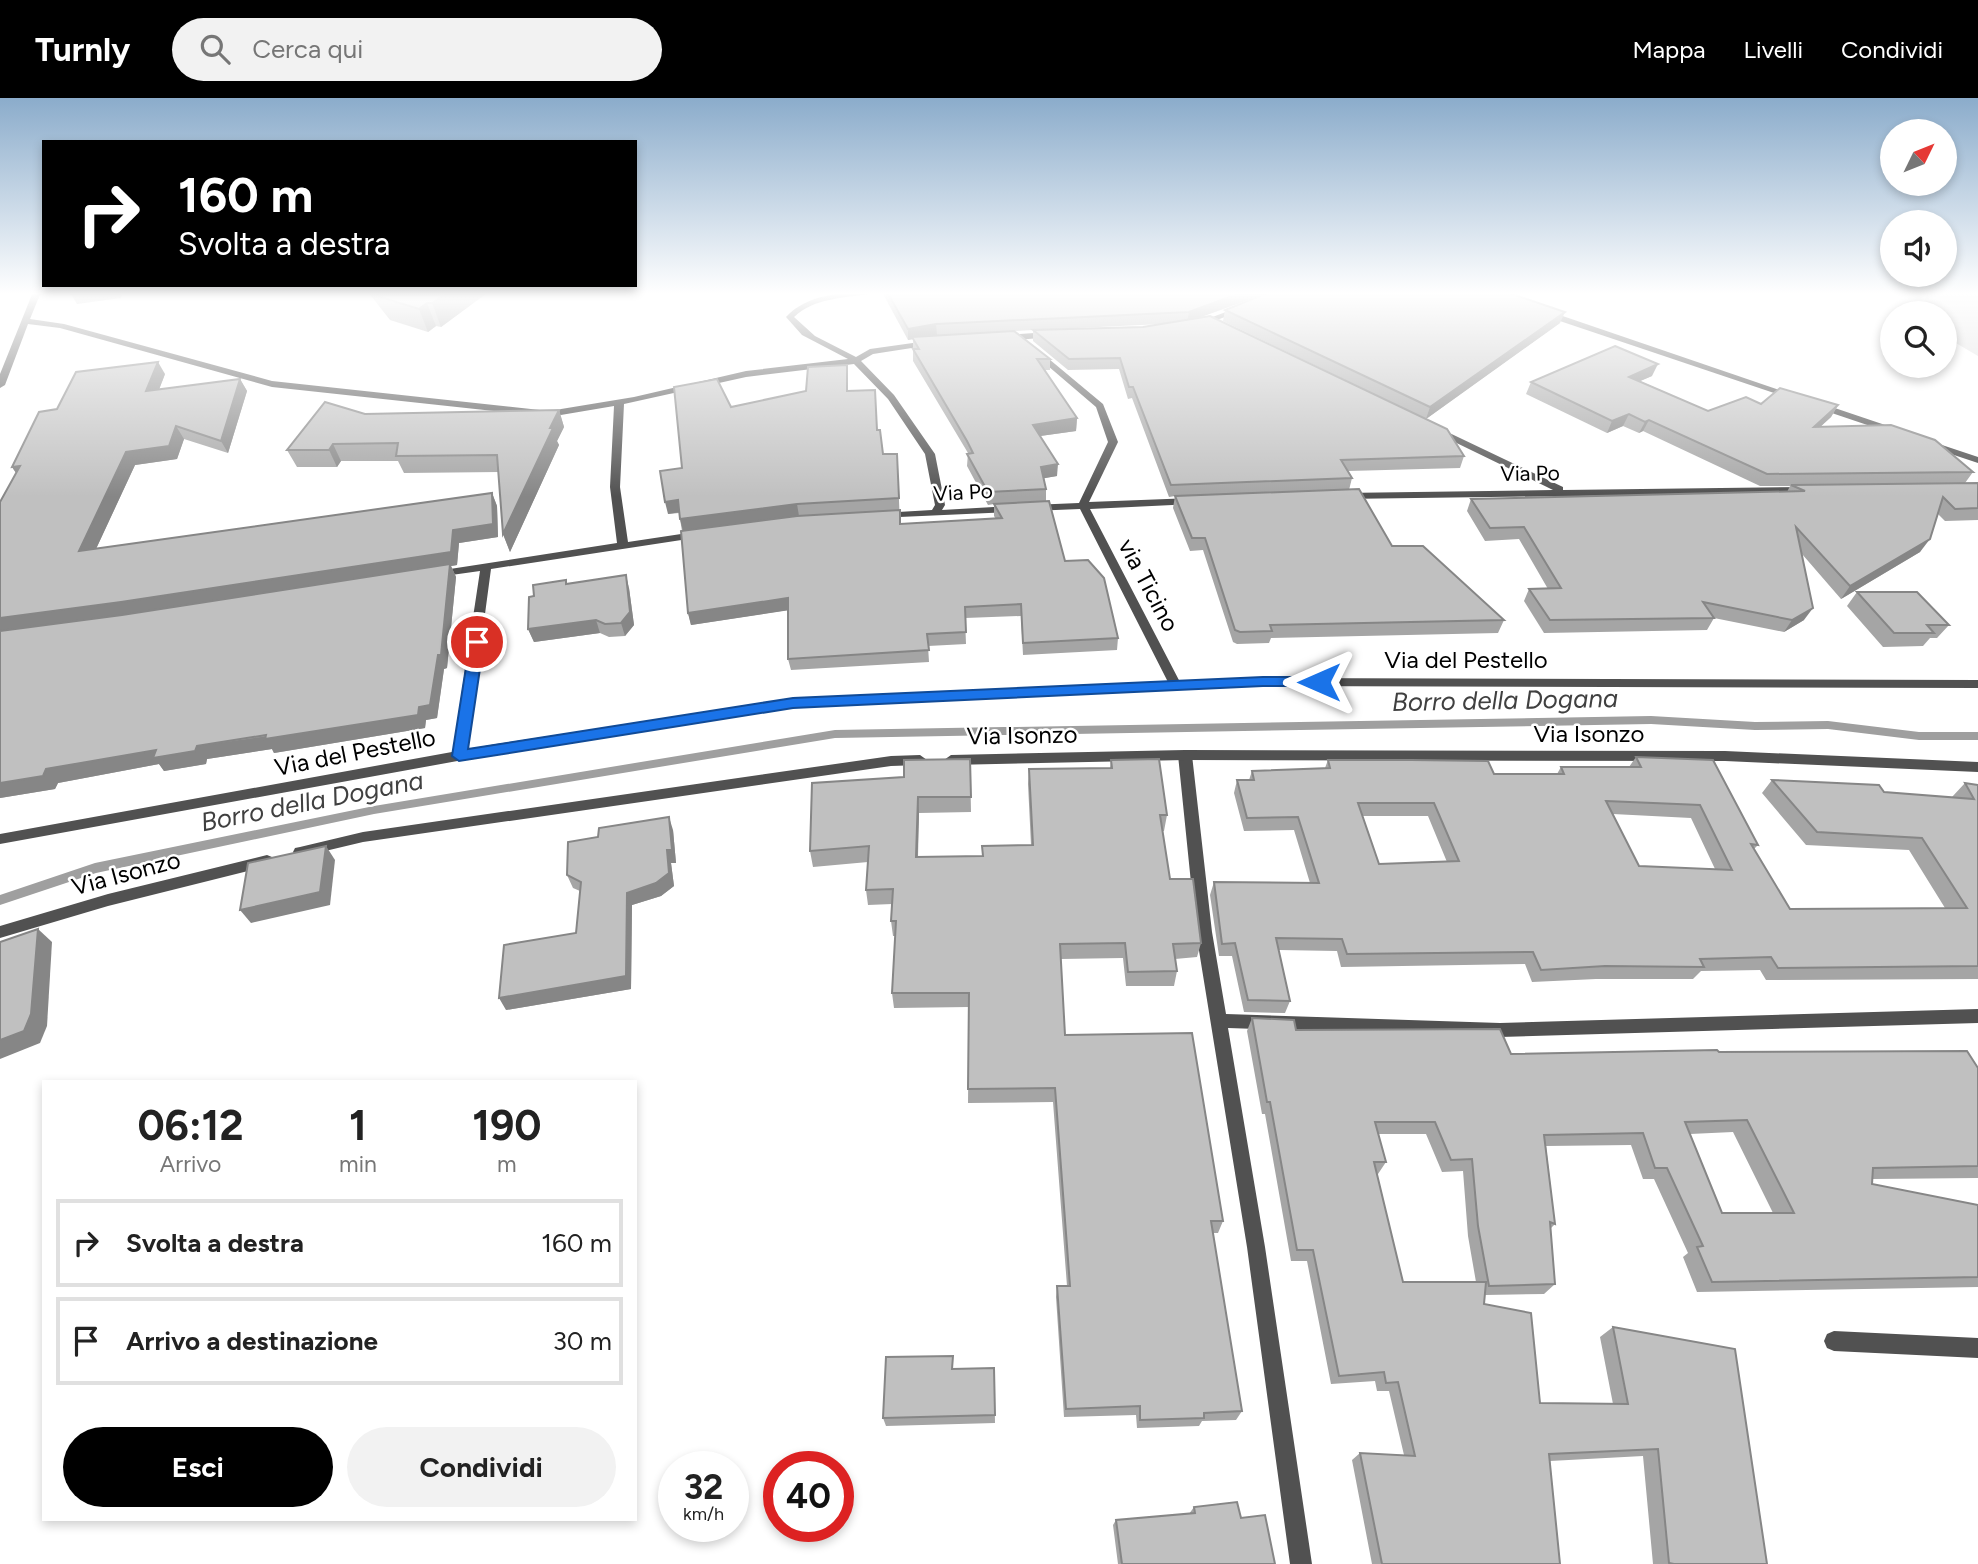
<!DOCTYPE html>
<html lang="it">
<style>
:root{--surface:#fff;--page:#f2f2f2;--text:#222;--muted:#767676;--line:#e0e0e0;--accent:#000}
body{margin:0;font-family:Figtree,sans-serif;background:var(--page);color:var(--text);height:100vh;display:flex;flex-direction:column;font-size:26px;white-space:nowrap}
*{box-sizing:border-box;margin:0}
p{font-size:23px;color:var(--muted)}
.icon{flex:none;width:38px;height:38px;fill:none;stroke:currentColor;stroke-width:2;stroke-linecap:round;stroke-linejoin:round}
.map{position:relative;flex:1;overflow:hidden}
.side{position:absolute;left:42px;top:982px;width:595px;height:441px;display:flex;flex-direction:column;background:var(--surface);border-radius:0px;box-shadow:0 4px 10px #0003}
.side>*{flex:none}
.guide{position:absolute;left:42px;top:42px;width:595px;height:147px;border-radius:0px;box-shadow:0 4px 10px #0003;background:#000;color:#fff;overflow:hidden}
.needle{width:46px;rotate:47deg}
.controls{position:absolute;left:1880px;top:21px;display:grid;gap:14px}
.controls a{display:grid;place-items:center;width:77px;height:77px;border-radius:50%;background:var(--surface);box-shadow:0 4px 10px #0003;font-size:35px}
.speed{position:absolute;left:658px;top:1353px;display:flex;gap:14px;font-size:35px;font-weight:700;text-align:center}
.speed>*{display:grid;place-content:center;width:91px;height:91px;border-radius:50%;background:var(--surface);box-shadow:0 4px 10px #0003;line-height:1}
.speed small{font-size:18px;font-weight:400}
.speed .limit{border:10px solid #d22;background:#fff;color:#111}
.pin{position:absolute;display:grid;place-items:center;width:60px;height:60px;color:#fff;margin:-30px;border:4px solid #fff;border-radius:50%;box-shadow:0 2px 7px #0007}
.me{position:absolute;width:77px;margin:-38px;rotate:270deg;stroke-linejoin:round;filter:drop-shadow(0 0 5px #0008)}
.turn{display:flex;align-items:center;gap:24px;height:147px;padding:0 21px;font-size:32px}
.turn .icon{width:91px;height:91px;stroke-width:2.5}
.turn b{display:block;font-size:49px;line-height:60px}
.eta{display:flex;justify-content:space-evenly;align-items:center;height:119px;text-align:center}
.eta b{font-size:42px;font-weight:700;line-height:49px}
.primary-button{display:flex;gap:14px;margin-top:auto;padding:14px 21px}
.primary-button a{flex:1;height:80px;border-radius:42px;background:var(--accent);color:#fff;font-size:28px;font-weight:700;line-height:80px;text-align:center}
.primary-button a+a{background:var(--page);color:var(--text)}
ul{padding:0;list-style:none}
li{display:flex;align-items:center;gap:21px;height:88px;margin:0 14px 10px;padding:0 7px;border:4px solid var(--line);border-radius:0px}
li div{flex:1}
li b{display:block;font-size:26px}
li em{font-style:normal}
header{display:flex;align-items:center;gap:42px;box-sizing:border-box;height:98px;padding:0 35px;background:var(--accent);color:#fff}
header strong{font-size:33px}
nav{display:flex;gap:38px;margin-inline-start:auto;font-size:24px}
.search{width:490px;height:63px;background:var(--page);display:flex;align-items:center;gap:18px;box-sizing:border-box;padding:0 24px;border-radius:38px;color:var(--muted);font-size:26px}
.map>svg:first-child{display:block}
</style>
<header>
<strong>Turnly</strong>
<div class="search"><svg class="icon" aria-label="search" viewBox="0 0 24 24"><circle cx="10" cy="10" r="6"/><path d="M15 15l6 6"/></svg>Cerca qui</div>
<nav><a>Mappa</a><a>Livelli</a><a>Condividi</a></nav>
</header>
<div class="map">
<svg width="1978" height="1466" viewBox="0 0 1978 1466">
<rect width="100%" height="100%" fill="#fff"/>
<polygon fill="#d8d8d8" points="1936,194 1978,194 1978,258 1944,238 1944,215 1920,215 1927,196"/>
<g fill="none" stroke-linecap="round" stroke-linejoin="round">
<polygon fill="#9f9f9f" fill-rule="evenodd" points="1651,618 1755,624 1828,623 1919,634 1978,634 1978,642 1919,642 1828,631 1755,632 1651,626 835,640 374,716 96,775 0,807 0,797 95,765 374,708 835,632"/>
<g fill="#515151" fill-rule="evenodd">
<path d="M33,194H41L30,221L64,226L272,283L549,313L634,299L746,273L848,261L802,237L786,219C807,196 843,194 873,194L869,196C843,200 814,200 794,219L815,238L856,259L870,251L934,242V246L931,247L873,256L861,263L894,297L935,356L945,407L942,412L1011,408L1016,411L1011,414L877,420V416L881,415L932,412L935,407L925,356L888,301L854,266L746,279L624,306L620,389L628,444L701,433L706,436L701,439L491,471L466,658L459,663L452,658L480,473L437,479L431,476L437,473L617,445L610,389L614,308L549,319L272,289L60,230L28,226L5,287L0,290V276Z"/>
<polygon points="1239,209 1246,211 1201,228 1194,226"/>
<polygon points="1542,213 1548,213 1800,299 1792,301 1542,217"/>
<polygon points="1049,234 1053,237 1052,239 1003,243 999,240 1003,237"/>
<polygon points="1037,251 1103,306 1118,344 1089,404 1193,400 1198,403 1193,406 1090,411 1182,588 1180,591 1176,592 1170,588 1080,411 1031,413 1026,410 1031,407 1079,405 1108,344 1096,309 1034,256 1034,252"/>
<polygon points="1817,304 1897,331 1899,333 1891,335 1814,309 1812,307"/>
<polygon points="1439,330 1563,389 1563,392 1805,389 1810,392 1805,395 1342,401 1337,398 1342,395 1553,392 1436,335 1434,333"/>
<polygon points="1930,343 1978,359 1978,365 1927,348 1927,344"/>
<polygon points="1185,652 1192,657 1212,834 1226,916 1500,925 1978,911 1978,925 1500,939 1228,930 1265,1149 1312,1466 1290,1466 1247,1149 1196,834 1178,657"/>
<polygon points="1834,1233 1978,1240 1978,1260 1834,1253 1827,1250 1824,1243 1827,1236"/>
</g>
<g fill="#515151" fill-rule="evenodd">
<polygon points="1263,580 1978,582 1978,590 1263,588 793,609 496,656 0,746 0,736 496,646 793,601"/>
<polygon points="1185,652 1725,653 1978,664 1978,674 1725,663 1185,662 951,667 944,662 951,657"/>
<polygon points="920,657 927,662 920,667 891,668 363,744 300,759 295,758 293,754 295,750 300,749 363,734 891,658"/>
<polygon points="267,757 272,759 274,763 272,767 108,808 0,840 0,828 108,796"/>
</g>
</g>
<g fill="#a5a5a5" fill-rule="evenodd">
<polygon points="368,194 486,194 487,195 441,229 436,228 428,234 390,222"/>
<path d="M882,194H1270L1201,219L1464,358L1460,370L1348,373L1352,380L1349,392L1392,448L1504,522L1498,535L1271,540L1269,545L1237,546L1233,544L1203,452L1190,453L1173,410L1175,398L1169,399L1132,300L1128,301L1119,271L1068,272L1033,243V232L1015,233L1050,261V272H1045L1077,320L1076,333L1040,338L1057,378L1044,380L1046,391V403L1065,463L1118,540L1117,552L1023,557L1021,518L965,520L966,546L928,548L929,564L791,572L788,561V512L691,527L688,515L682,433L679,415L668,416L682,370L731,309L806,293L847,267L848,293L877,332L883,356H897L900,426L996,421L994,418V406L988,407L967,368L968,355L913,263V241L908,242ZM1162,226L1143,229L1035,232Z"/>
<polygon points="1507,194 1560,225 1426,321 1223,223 1225,212"/>
<polygon points="165,276 159,291 240,281 247,293 228,355 184,341 177,361 135,367 96,451 492,395 497,408 498,439 459,445 457,467 451,468 456,479 447,570 444,571 437,620 426,622 425,630 274,655 272,651 207,661 206,666 164,673 159,666 58,685 55,691 0,700 0,404 16,375 12,369"/>
<polygon points="1652,278 1640,283 1708,313 1761,306 1838,307 1831,319 1820,329 1973,374 1965,385 1978,385 1978,422 1945,423 1938,416 1920,454 1841,501 1802,456 1804,522 1784,534 1714,520 1707,532 1544,535 1524,503 1529,491 1548,491 1519,441 1485,443 1467,413 1471,401 1787,394 1790,388 1760,388 1643,333 1639,335 1623,328 1607,335 1526,296 1531,284"/>
<polygon points="559,312 564,329 557,343 559,347 510,454 503,436 499,374 404,375 398,363 341,363 337,369 297,369 287,352 365,316"/>
<polygon points="567,485 629,490 634,527 625,538 609,539 600,535 534,544 528,531 534,498"/>
<polygon points="1857,494 1949,527 1937,540 1930,540 1923,548 1883,549 1847,508"/>
<path d="M1636,659L1758,747L1754,751L1790,811L1945,810L1909,752L1806,747L1762,695L1772,682L1884,694L1952,699L1965,685L1978,687V881L1766,882L1760,872L1701,873L1693,881H1596L1532,884L1525,866L1341,869L1337,853L1279,852L1290,903L1285,915L1244,914L1232,858H1219L1210,797L1214,784L1310,785L1294,732L1244,733L1234,695L1237,682H1249L1252,673L1325,670L1328,662L1494,676H1557L1561,669H1629ZM1613,716L1691,720L1715,771L1639,768ZM1362,718H1428L1447,764L1379,766Z"/>
<polygon points="970,661 971,714 919,715 918,759 982,758 1031,747 1028,686 1029,671 1110,670 1111,662 1167,717 1164,733 1162,733 1170,781 1201,845 1197,859 1175,861 1177,873 1174,888 1126,888 1123,860 1061,861 1065,937 1223,1123 1218,1135 1213,1135 1242,1313 1236,1322 1202,1323 1199,1328 1137,1330 1136,1317 1064,1319 1056,1199 1057,1188 1067,1188 1053,1004 968,1005 969,909 894,910 892,895 895,838 893,838 891,823 892,806 868,807 866,792 868,764 813,769 810,753 904,679"/>
<polygon points="673,732 676,765 671,765 674,788 661,798 632,807 631,891 506,912 576,835 580,793 573,790 567,777"/>
<path d="M1252,920L1296,932L1511,956L1719,954L1978,970V1080L1873,1081L1872,1086L1978,1107V1189L1697,1194L1683,1159L1688,1155L1654,1081H1643L1631,1047L1546,1048L1555,1126L1550,1131L1555,1186L1544,1196L1485,1197L1484,1206L1540,1305L1613,1306L1600,1239L1613,1229L1767,1466H1653L1643,1358L1550,1363L1560,1466H1372L1352,1362L1360,1355L1404,1357L1389,1293H1377L1375,1283L1331,1286L1307,1163H1291L1265,1016H1262L1247,933ZM1733,1034L1773,1115H1722L1690,1036ZM1378,1036H1426L1442,1074L1463,1073L1468,1138L1476,1184H1403L1377,1076H1378L1386,1064Z"/>
<polygon points="953,1266 953,1271 994,1270 995,1325 886,1328 883,1320"/>
<polygon points="1194,1409 1241,1420 1275,1466 1118,1466 1113,1427 1116,1422 1189,1416"/>
</g>
<g fill="#868686">
<polygon points="90,194 130,194 122,195 121,200 77,206 71,196"/>
<polygon points="449,194 486,194 487,195 441,229 432,205"/>
<polygon points="1243,194 1270,194 1187,224 1189,214"/>
<polygon points="427,205 436,228 428,234 419,211"/>
<polygon points="1565,214 1560,225 1426,321 1430,309"/>
<polygon points="936,226 937,237 912,239 913,241 908,242 908,231"/>
<polygon points="158,264 165,276 154,305 146,293"/>
<polygon points="1658,266 1652,278 1624,290 1629,279"/>
<polygon points="240,281 247,293 228,355 221,343"/>
<polygon points="1838,307 1831,319 1807,341 1814,329"/>
<polygon points="559,312 564,329 557,343 559,347 510,454 503,436 550,330"/>
<polygon points="1629,316 1623,328 1607,335 1612,323"/>
<polygon points="1077,320 1076,333 1033,339 1033,327"/>
<polygon points="1649,322 1643,333 1639,335 1645,324"/>
<polygon points="176,328 184,341 177,361 135,367 89,466 79,453 126,354"/>
<polygon points="333,346 341,363 337,369 329,352"/>
<polygon points="1058,366 1057,378 1040,381 1041,369"/>
<polygon points="20,368 21,382 12,369"/>
<polygon points="492,395 497,408 498,439 459,445 457,467 451,468 456,479 447,570 444,571 437,620 426,622 425,630 274,655 272,651 207,661 206,666 164,673 159,666 58,685 55,691 0,700 0,685 46,671 156,652 197,648 418,617 131,517 0,534 0,520 453,432"/>
<polygon points="678,402 681,414 668,416 665,404"/>
<polygon points="797,406 799,418 683,433 680,421"/>
<polygon points="1930,441 1920,454 1841,501 1850,488"/>
<polygon points="626,477 629,490 634,527 625,538 621,525"/>
<polygon points="788,500 790,512 691,527 688,515"/>
<polygon points="1813,510 1804,522 1784,534 1792,522"/>
<polygon points="596,522 600,535 534,544 528,531"/>
<polygon points="918,699 919,715 917,775 916,759"/>
<polygon points="669,719 673,732 676,765 671,765 674,788 661,798 632,807 631,891 506,912 499,900 627,795 667,752"/>
<polygon points="326,748 335,762 330,807 251,825 240,812"/>
<polygon points="38,831 52,844 47,928 40,945 0,961 0,942"/>
</g>
<g fill="#c0c0c0" stroke="#868686" stroke-width="2" fill-rule="evenodd">
<polygon points="72,194 90,194 71,196"/>
<polygon points="376,194 449,194 432,205 427,205 419,211 380,199"/>
<polygon points="887,194 1243,194 1189,214 936,226 908,231"/>
<polygon points="1270,194 1506,194 1565,214 1430,309 1225,212"/>
<polygon points="1210,218 1447,331 1464,358 1341,362 1352,380 1171,387 1133,289 1129,289 1120,260 1069,261 1033,232 1143,229"/>
<polygon points="1014,233 1050,261 1037,261 1077,320 1033,327 1058,366 1041,369 1046,391 988,394 967,356 973,355 967,343 913,251 919,251 912,239"/>
<polygon points="1615,248 1658,266 1629,279 1708,313 1746,299 1761,306 1780,290 1838,307 1814,329 1891,327 1935,342 1973,374 1767,376 1649,322 1645,324 1629,316 1612,323 1531,284"/>
<polygon points="158,264 146,293 240,281 221,343 176,328 169,348 126,354 79,453 492,395 493,426 453,432 451,454 121,504 0,520 0,404 20,368 12,369 39,314 57,311 76,274"/>
<polygon points="847,267 847,293 875,292 877,332 880,332 883,356 897,356 899,400 797,406 680,421 678,402 665,404 660,373 682,370 674,289 717,281 731,309 806,293 808,269"/>
<polygon points="325,304 365,316 559,312 550,330 553,330 503,436 497,357 396,358 398,345 333,346 329,352 287,352"/>
<polygon points="1978,385 1978,410 1955,411 1943,399 1930,441 1850,488 1796,429 1813,510 1792,522 1703,504 1714,520 1550,522 1529,491 1561,490 1524,429 1490,430 1471,401 1805,393 1791,387"/>
<polygon points="1359,391 1392,448 1423,448 1504,522 1270,527 1272,533 1240,534 1235,532 1205,440 1192,440 1175,398"/>
<polygon points="1049,403 1065,463 1088,462 1104,480 1118,540 1023,545 1021,506 965,509 966,534 927,536 929,552 788,561 788,500 688,515 681,433 797,418 900,412 900,426 1002,420 994,406"/>
<polygon points="450,466 441,557 438,557 430,607 419,609 418,617 265,641 266,637 197,648 195,653 153,660 156,652 46,671 43,678 0,685 0,533 122,517"/>
<polygon points="626,477 630,514 621,525 605,526 596,522 528,531 529,499 534,498 533,487 566,482 566,486"/>
<polygon points="1857,494 1917,494 1949,527 1927,527 1934,535 1894,535"/>
<path d="M1636,659L1713,662L1758,747L1751,746L1790,811L1967,810L1922,740L1817,734L1772,682L1879,687L1884,694L1974,701L1965,685L1978,687V868L1778,870L1771,859L1700,861L1704,869L1605,868L1541,872L1533,854L1347,856L1342,841L1276,840L1290,903L1248,902L1235,845L1222,846L1214,784L1319,785L1298,719L1247,720L1237,682H1254L1252,673L1330,670L1328,662H1411L1488,663L1494,676H1564L1561,669H1641ZM1606,703L1700,707L1732,772L1639,768ZM1358,705H1434L1459,763L1379,766Z"/>
<polygon points="970,661 971,699 918,699 916,759 983,758 982,748 1033,747 1029,671 1112,670 1111,662 1159,661 1167,717 1160,717 1170,781 1193,781 1201,845 1173,846 1177,873 1128,874 1125,845 1060,846 1065,937 1192,935 1223,1123 1211,1123 1242,1313 1204,1315 1204,1320 1140,1322 1140,1308 1066,1311 1057,1188 1070,1188 1055,990 968,991 969,895 892,895 896,823 891,823 893,791 866,792 869,748 810,753 812,685 904,679 904,662"/>
<polygon points="669,719 672,752 667,752 669,775 656,785 627,795 626,878 499,900 504,847 576,835 581,784 567,777 568,744 598,739 599,730"/>
<polygon points="326,748 320,794 240,812 248,765"/>
<polygon points="38,831 31,916 24,933 0,942 0,844"/>
<path d="M1252,920L1294,922L1296,932L1500,931L1511,956L1717,952L1719,954L1967,953L1978,970V1068L1873,1070L1872,1086L1978,1107V1179L1712,1184L1697,1149L1703,1148L1667,1070H1655L1643,1035L1544,1037L1555,1126L1550,1124L1555,1186L1489,1188L1478,1128L1472,1061L1451,1062L1435,1024H1375L1386,1064H1374L1403,1184H1486L1484,1206L1531,1215L1540,1305L1628,1306L1613,1229L1735,1251L1767,1466H1674L1669,1465L1658,1351L1549,1356L1560,1466H1382L1360,1355L1415,1358L1398,1284L1386,1285L1384,1274L1339,1278L1313,1152H1297L1270,1004H1267ZM1747,1022L1794,1115H1722L1685,1024Z"/>
<polygon points="953,1258 952,1271 994,1270 995,1317 883,1320 886,1259"/>
<polygon points="1237,1404 1241,1420 1265,1417 1275,1466 1122,1466 1116,1422 1195,1415 1194,1409"/>
</g>
<linearGradient id="sky" x2="0" y2="1"><stop stop-color="#8baccb"/><stop offset="0.49" stop-color="#fff"/><stop offset="1" stop-color="#fff" stop-opacity="0"/></linearGradient>
<rect width="1978" height="399" fill="url(#sky)"/>
<polygon fill="#1a73e8" stroke="#114b97" stroke-width="2" points="477,539 484,544 468,651 793,600 1263,579 1319,579 1326,584 1319,588 1263,588 793,610 459,663 452,658 470,544"/>
<g text-anchor="middle" dominant-baseline="central" stroke-width="5" stroke-linejoin="round" paint-order="stroke">
<g font-size="21" fill="#000" stroke="#fff">
<text transform="translate(1530 375) rotate(-1)">Via Po</text>
<text transform="translate(963 394) rotate(-3)">Via Po</text>
</g>
<g font-size="24" fill="#000" stroke="#fff">
<text transform="translate(1149 487) rotate(62)">via Ticino</text>
<text x="1466" y="561">Via del Pestello</text>
<text x="1589" y="635">Via Isonzo</text>
<text transform="translate(1022 637) rotate(-1)">Via Isonzo</text>
<text transform="translate(355 654) rotate(-11)">Via del Pestello</text>
<text transform="translate(126 775) rotate(-15)">Via Isonzo</text>
</g>
<g font-size="26" font-style="italic" fill="#404040" stroke="#fff">
<text transform="translate(1505 602) rotate(-1)">Borro della Dogana</text>
<text transform="translate(312 703) rotate(-11)">Borro della Dogana</text>
</g>
</g>
</svg>
<div class="controls">
<a><svg class="needle" viewBox="-14 -14 28 28"><path d="M0-13l5 13h-10z" fill="#e53935"/><path d="M0 13l5-13h-10z" fill="#767676"/></svg></a>
<a><svg class="icon" aria-label="sound" viewBox="0 0 24 24"><path d="M4 9h4l5-4v14l-5-4H4zM17 9q2 3 0 6"/></svg></a>
<a><svg class="icon" aria-label="search" viewBox="0 0 24 24"><circle cx="10" cy="10" r="6"/><path d="M15 15l6 6"/></svg></a>
</div>
<div class="speed"><div>32<small>km/h</small></div><div class="limit">40</div></div>
<div class="pin" style="left:477px;top:544px;background:#d93025"><svg class="icon" aria-label="arrive" viewBox="0 0 24 24"><path d="M6 21V4h12l-3 4 3 4H6"/></svg></div>
<svg class="me" style="left:1319px;top:584px" viewBox="-20 -20 40 40"><path d="M0-17L14 15 0 8-14 15z" fill="#1a73e8" stroke="#fff" stroke-width="4"/></svg>
<div class="guide">
<div class="turn"><svg class="icon" aria-label="right" viewBox="0 0 24 24"><path d="M7 20v-9h11M14 6l5 5-5 5"/></svg><div><b>160 m</b>Svolta a destra</div></div>
</div>
<section class="side">
<div class="eta">
<div><b>06:12</b><p>Arrivo</p></div>
<div><b>1</b><p>min</p></div>
<div><b>190</b><p>m</p></div>
</div>
<ul>
<li><svg class="icon" aria-label="right" viewBox="0 0 24 24"><path d="M7 20v-9h11M14 6l5 5-5 5"/></svg><div><b>Svolta a destra</b></div><em>160 m</em></li>
<li><svg class="icon" aria-label="arrive" viewBox="0 0 24 24"><path d="M6 21V4h12l-3 4 3 4H6"/></svg><div><b>Arrivo a destinazione</b></div><em>30 m</em></li>
</ul>
<div class="primary-button"><a>Esci</a><a>Condividi</a></div>
</section>
</div>
